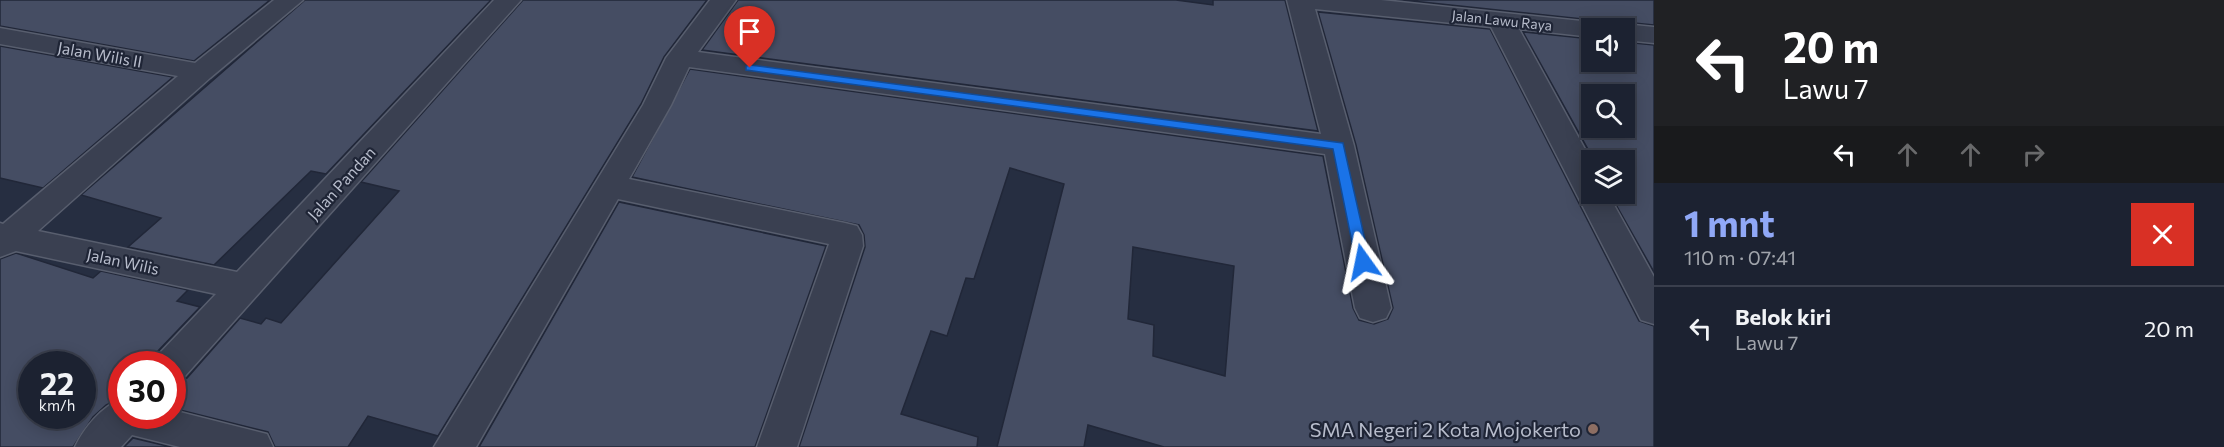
<!DOCTYPE html>
<html lang="id">
<meta charset="utf-8">
<style>
:root{--surface:#1c2231;--page:#252a39;--text:#f1f3f6;--muted:#a0a4ab;--line:#3a3f4d;--accent:#90a8f7}
body{margin:0;font-family:Commissioner,sans-serif;background:var(--page);color:var(--text);height:100vh;display:flex;flex-direction:column;font-size:22px;white-space:nowrap}
*{box-sizing:border-box;margin:0}
p{font-size:20px;color:var(--muted)}
.icon{flex:none;width:33px;height:33px;fill:none;stroke:currentColor;stroke-width:2;stroke-linecap:round;stroke-linejoin:round}
.map{position:relative;flex:1;overflow:hidden}
.sheet{display:flex;flex-direction:column;background:var(--surface);width:570px}
.sheet>*{flex:none}
.top-card{background:#202124;color:#fff;overflow:hidden}
.tools{position:absolute;left:1581px;top:18px;display:grid;gap:12px}
.tools a{display:grid;place-items:center;width:54px;height:54px;border-radius:0px;background:var(--surface);box-shadow:0 3px 15px #0003,0 0 0 2px var(--line);font-size:30px}
.speed{position:absolute;left:18px;top:351px;display:flex;gap:12px;font-size:30px;font-weight:700;text-align:center}
.speed>*{display:grid;place-content:center;width:78px;height:78px;border-radius:50%;background:var(--surface);box-shadow:0 3px 15px #0003,0 0 0 2px var(--line);line-height:1}
.speed small{font-size:15px;font-weight:400}
.speed .limit{border:9px solid #d22;background:#fff;color:#111}
.pin{position:absolute;display:grid;place-items:center;width:51px;height:51px;color:#fff;margin:-62px -26px;border-radius:50% 50% 50% 0;rotate:-45deg;box-shadow:0 0 6px #0007}
.pin .icon{rotate:45deg}
.me{position:absolute;width:66px;margin:-33px;rotate:348deg;stroke-linejoin:round;filter:drop-shadow(0 0 4px #0008)}
.turn{display:flex;align-items:center;gap:21px;height:126px;padding:0 30px;font-size:27px}
.turn .icon{width:78px;height:78px;stroke-width:2.5}
.turn b{display:block;font-size:42px;line-height:51px}
.lanes{display:flex;align-items:center;height:57px;padding:0 30px;background:#0003;justify-content:center;gap:30px;direction:ltr}
.lanes .off{opacity:.35}
.round{display:grid;place-items:center;flex:none;width:63px;height:63px;border-radius:0px;background:var(--page)}
.overview{display:flex;align-items:center;justify-content:space-between;height:102px;padding:0 30px}
h1{font-size:36px;font-weight:700;line-height:45px;color:var(--accent)}
ul{padding:0;list-style:none}
li{display:flex;align-items:center;gap:18px;height:84px;padding:0 30px;border-top:2px solid var(--line)}
li div{flex:1}
li b{display:block;font-size:22px}
li em{font-style:normal}
main{display:flex;flex:1;min-height:0}
.map>svg:first-child{display:block}
</style>
<main>
<div class="map">
<svg width="1654" height="447" viewBox="0 0 1654 447">
<rect width="100%" height="100%" fill="#262e41"/>
<g fill="#454d63" stroke="#212738" stroke-width="1.5" fill-rule="evenodd">
<polygon points="0,0 270,0 194,61 0,26"/>
<polygon points="305,0 491,0 326,174 311,171 214,265 128,247 161,218 81,195"/>
<polygon points="523,0 707,0 664,57 641,104 438,436 368,416 348,447 275,447 268,432 172,408 172,382 187,378 240,318 261,324 266,318 281,323 399,191 361,182"/>
<polygon points="738,0 1176,0 1213,5 1213,0 1285,0 1318,131 702,50"/>
<polygon points="1403,0 1654,0 1654,25 1624,22 1607,28 1601,21"/>
<path d="M1318,12L1490,29L1639,321L1654,326V447H1164L1088,425L1084,447H997L1064,184L1010,168L974,279L966,278L947,336L931,331L901,414L978,437L977,447H799L865,247L864,235L859,225L632,177L690,69L1323,156L1353,308L1359,320L1374,324L1388,319L1393,308L1356,145ZM1133,247L1234,266L1225,376L1153,356L1154,325L1128,319Z"/>
<path d="M1523,32L1592,39V62H1624V42L1654,45V272L1610,194H1624V160H1594ZM1592,94H1624V128H1592Z"/>
<polygon points="0,46 173,77 43,188 0,178"/>
<polygon points="619,202 826,246 755,447 479,447"/>
<path d="M16,253L93,278L101,271L188,290L177,301L200,307L157,352L151,364H122V397L106,405L93,417L73,447H0V259ZM32,364H82V416H32Z"/>
<polygon points="133,438 171,447 124,447"/>
</g>
<g fill="none" stroke-linecap="round" stroke-linejoin="round">
<defs>
<g id="minor">
<polygon points="274,0 303,0 210,78 38,231 237,272 494,0 521,0 185,376 172,380 172,364 153,364 159,354 216,294 16,251 0,257 0,223 3,224 178,76 0,44 0,28 195,63"/>
<polygon points="710,0 736,0 698,52 1321,134 1287,0 1381,0 1601,23 1605,28 1592,28 1592,37 1519,29 1592,162 1592,194 1608,194 1654,277 1654,324 1641,320 1491,27 1315,9 1354,146 1391,308 1386,318 1373,322 1360,318 1355,308 1325,154 689,67 671,105 629,179 845,223 857,226 862,235 863,246 797,447 757,447 829,244 618,199 476,447 434,447 643,105 666,58"/>
<polygon points="1624,24 1654,27 1654,43 1624,40 1624,28 1613,28"/>
<path d="M122,399V416H172V410L267,434L273,447H180L132,435L121,447H75C84,428 102,406 122,399Z"/>
</g>
</defs>
<use href="#minor" stroke="#585e6e" stroke-width="3"/>
<use href="#minor" fill="#3a4051" fill-rule="evenodd"/>
</g>
<polygon fill="#1a73e8" stroke="#114b97" stroke-width="1.5" points="750,65 1343,143 1370,262 1363,267 1356,262 1333,149 746,70 746,66"/>
<circle fill="#8d6e63" stroke="#1f2536" stroke-width="2" cx="1593" cy="429" r="6"/>
<g text-anchor="middle" dominant-baseline="central" stroke-width="4.5" stroke-linejoin="round" paint-order="stroke">
<g font-size="14" fill="#b7bccb" stroke="#1f2536">
<text transform="translate(1502 20) rotate(6)">Jalan Lawu Raya</text>
</g>
<g font-size="16" fill="#b7bccb" stroke="#1f2536">
<text transform="translate(100 54) rotate(10)">Jalan Wilis II</text>
<text transform="translate(341 183) rotate(-48)">Jalan Pandan</text>
<text transform="translate(123 261) rotate(12)">Jalan Wilis</text>
</g>
<g font-size="20" fill="#b7bccb" stroke="#1f2536" text-anchor="end">
<text x="1581" y="429">SMA Negeri 2 Kota Mojokerto</text>
</g>
</g>
</svg>
<div class="tools">
<a><svg class="icon" aria-label="sound" viewBox="0 0 24 24"><path d="M4 9h4l5-4v14l-5-4H4zM17 9q2 3 0 6"/></svg></a>
<a><svg class="icon" aria-label="search" viewBox="0 0 24 24"><circle cx="10" cy="10" r="6"/><path d="M15 15l6 6"/></svg></a>
<a><svg class="icon" aria-label="layers" viewBox="0 0 24 24"><path d="M12 4l9 5-9 5-9-5zM3 14l9 5 9-5"/></svg></a>
</div>
<div class="speed"><div>22<small>km/h</small></div><div class="limit">30</div></div>
<div class="pin" style="left:750px;top:68px;background:#d93025"><svg class="icon" aria-label="arrive" viewBox="0 0 24 24"><path d="M6 21V4h12l-3 4 3 4H6"/></svg></div>
<svg class="me" style="left:1363px;top:262px" viewBox="-20 -20 40 40"><path d="M0-17L14 15 0 8-14 15z" fill="#1a73e8" stroke="#fff" stroke-width="4"/></svg>
</div>
<section class="sheet">
<div class="top-card">
<div class="turn"><svg class="icon" aria-label="left" viewBox="0 0 24 24"><path d="M17 20v-9H6M10 6l-5 5 5 5"/></svg><div><b>20 m</b>Lawu 7</div></div>
<div class="lanes"><svg class="icon" aria-label="left" viewBox="0 0 24 24"><path d="M17 20v-9H6M10 6l-5 5 5 5"/></svg><svg class="icon off" aria-label="ahead" viewBox="0 0 24 24"><path d="M12 20V5M6 11l6-6 6 6"/></svg><svg class="icon off" aria-label="ahead" viewBox="0 0 24 24"><path d="M12 20V5M6 11l6-6 6 6"/></svg><svg class="icon off" aria-label="right" viewBox="0 0 24 24"><path d="M7 20v-9h11M14 6l5 5-5 5"/></svg></div>
</div>
<div class="overview"><div><h1>1 mnt</h1><p>110 m · 07:41</p></div><a class="round" style="background:#d93025;color:#fff"><svg class="icon" aria-label="close" viewBox="0 0 24 24"><path d="M6 6l12 12M18 6L6 18"/></svg></a></div>
<ul>
<li><svg class="icon" aria-label="left" viewBox="0 0 24 24"><path d="M17 20v-9H6M10 6l-5 5 5 5"/></svg><div><b>Belok kiri</b><p>Lawu 7</p></div><em>20 m</em></li>
</ul>
</section>
</main>
